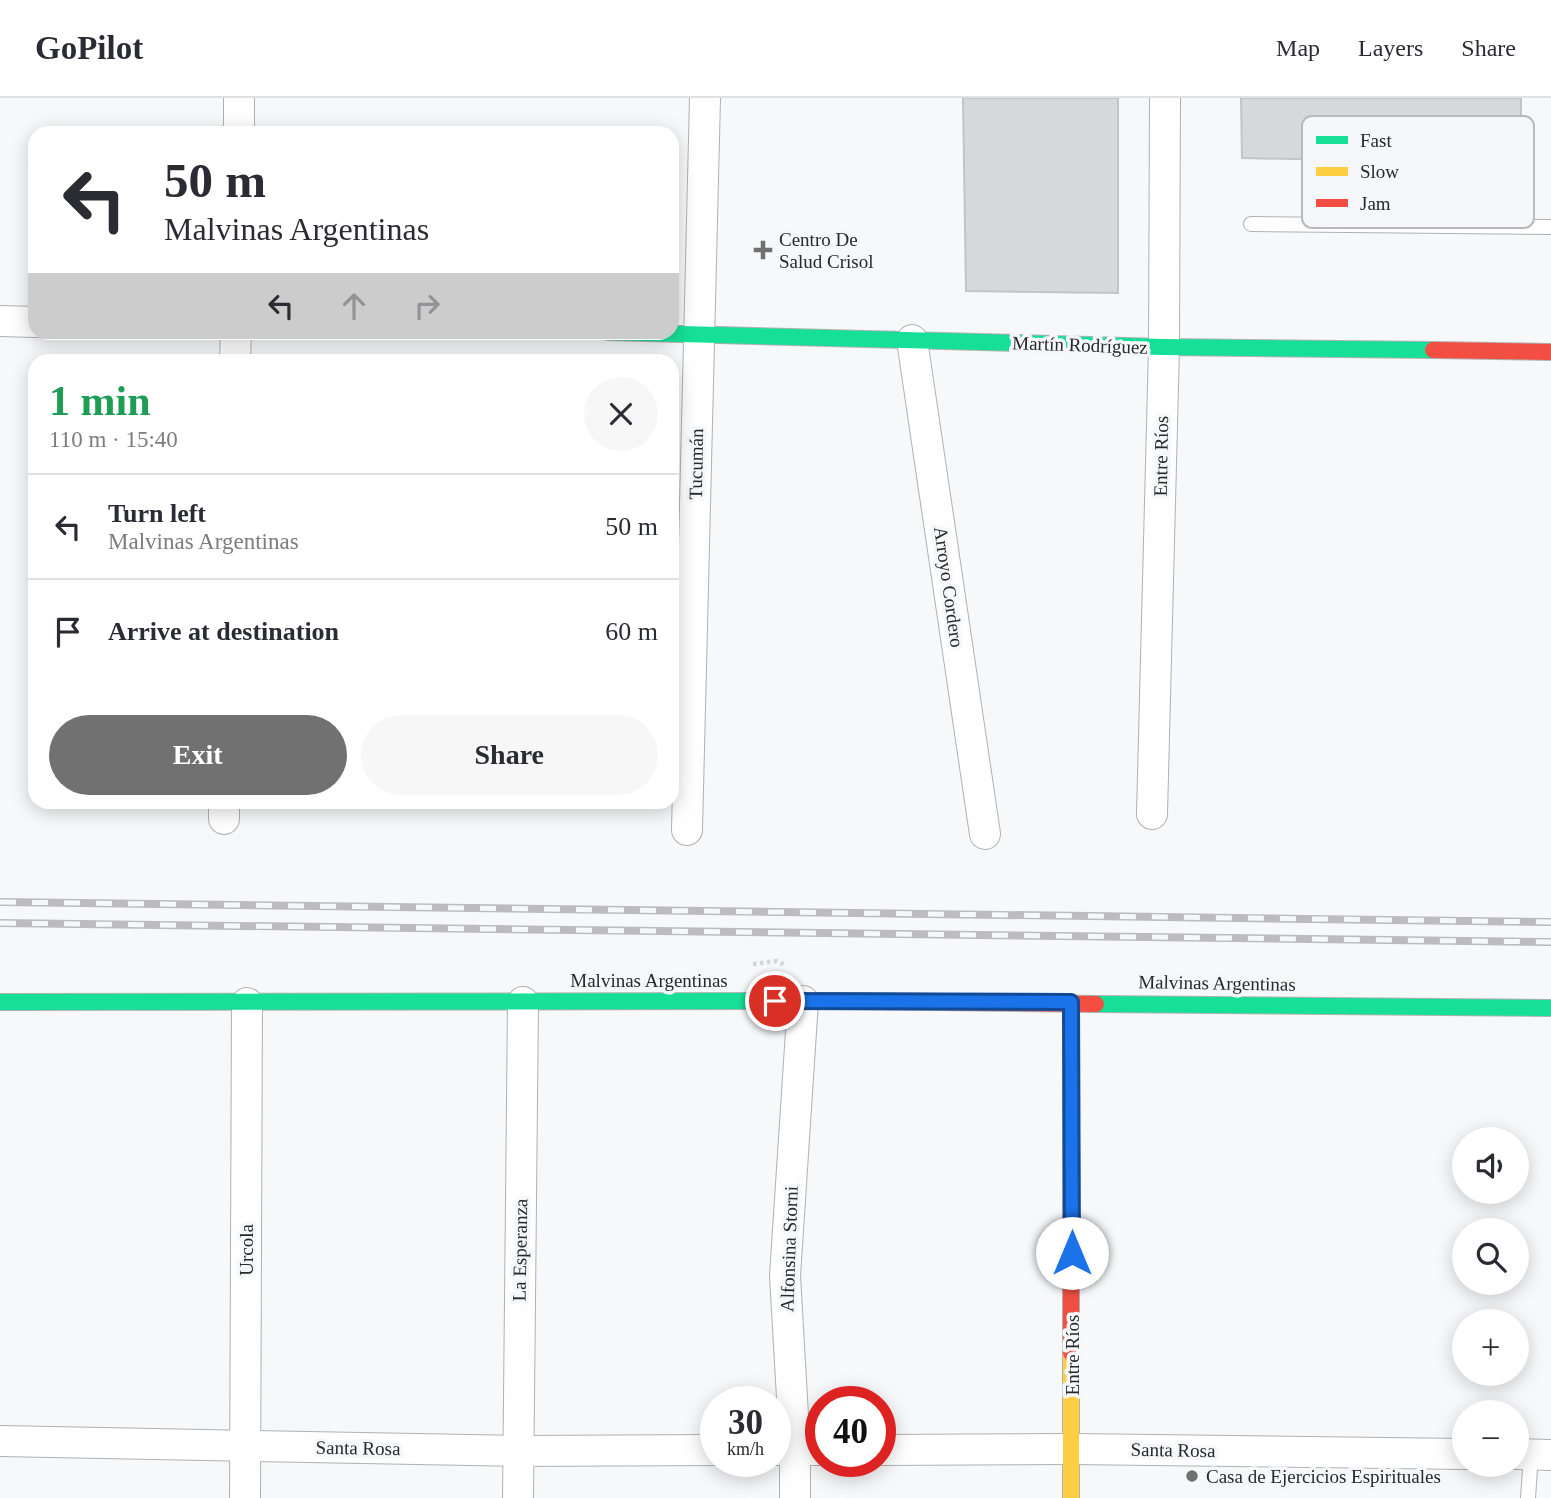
<!DOCTYPE html>
<meta charset="utf-8">
<style>
:root{--surface:#fff;--page:#f7f7f7;--text:#2b2b33;--muted:#7c7c81;--line:#e1e1e2;--accent:#717172}
body{margin:0;font-family:"Times New Roman",serif;background:var(--page);color:var(--text);height:100vh;display:flex;flex-direction:column;font-size:26px;white-space:nowrap}
*{box-sizing:border-box;margin:0}
p{font-size:23px;color:var(--muted)}
.icon{flex:none;width:38px;height:38px;fill:none;stroke:currentColor;stroke-width:2;stroke-linecap:round;stroke-linejoin:round}
.map{position:relative;flex:1;overflow:hidden}
.details{position:absolute;left:28px;top:256px;width:651px;height:455px;display:flex;flex-direction:column;background:var(--surface);border-radius:21px;box-shadow:0 4px 18px #0003}
.details>*{flex:none}
.guide{position:absolute;left:28px;top:28px;width:651px;height:214px;border-radius:21px;box-shadow:0 4px 18px #0003;background:#fff;color:var(--text);overflow:hidden}
.controls{position:absolute;left:1452px;top:1029px;display:grid;gap:14px}
.controls a{display:grid;place-items:center;width:77px;height:77px;border-radius:50%;background:var(--surface);box-shadow:0 4px 18px #0003;font-size:35px}
.speed{position:absolute;left:700px;top:1288px;display:flex;gap:14px;font-size:35px;font-weight:700;text-align:center}
.speed>*{display:grid;place-content:center;width:91px;height:91px;border-radius:50%;background:var(--surface);box-shadow:0 4px 18px #0003;line-height:1}
.speed small{font-size:18px;font-weight:400}
.speed .limit{border:10px solid #d22;background:#fff;color:#111}
.pin{position:absolute;display:grid;place-items:center;width:60px;height:60px;color:#fff;margin:-30px;border:4px solid #fff;border-radius:50%;box-shadow:0 2px 7px #0007}
.me{position:absolute;width:77px;margin:-38px;rotate:0deg;stroke-linejoin:round;filter:drop-shadow(0 0 5px #0008)}
.turn{display:flex;align-items:center;gap:24px;height:147px;padding:0 21px;font-size:32px}
.turn .icon{width:91px;height:91px;stroke-width:2.5}
.turn b{display:block;font-size:49px;line-height:60px}
.lanes{display:flex;align-items:center;height:66px;padding:0 21px;background:#0003;justify-content:center;gap:35px;direction:ltr}
.lanes .off{opacity:.35}
.round{display:grid;place-items:center;flex:none;width:74px;height:74px;border-radius:37px;background:var(--page)}
.overview{display:flex;align-items:center;justify-content:space-between;height:119px;padding:0 21px}
h1{font-size:42px;font-weight:800;line-height:52px;color:#1e9e55}
.button{display:flex;gap:14px;margin-top:auto;padding:14px 21px}
.button a{flex:1;height:80px;border-radius:42px;background:var(--accent);color:#fff;font-size:28px;font-weight:800;line-height:80px;text-align:center}
.button a+a{background:var(--page);color:var(--text)}
ul{padding:0;list-style:none}
li{display:flex;align-items:center;gap:21px;height:105px;padding:0 21px;border-top:2px solid var(--line)}
li div{flex:1}
li b{display:block;font-size:26px}
li em{font-style:normal}
header{display:flex;align-items:center;gap:42px;box-sizing:border-box;height:98px;padding:0 35px;background:var(--surface);border-bottom:2px solid var(--line)}
header strong{font-size:33px}
nav{display:flex;gap:38px;margin-inline-start:auto;font-size:24px}
.map>svg:first-child{display:block}
</style>
<header>
<strong>GoPilot</strong>
<nav><a>Map</a><a>Layers</a><a>Share</a></nav>
</header>
<div class="map">
<svg width="1551" height="1400" viewBox="0 0 1551 1400">
<rect width="100%" height="100%" fill="#f7f8f9"/>
<g fill="#d7d8d9" stroke="#c3c4c5" stroke-width="2">
<polygon points="963,0 1118,0 1118,195 966,193"/>
<polygon points="1241,0 1521,0 1521,66 1242,60"/>
</g>
<g fill="none" stroke-linecap="round" stroke-linejoin="round">
<defs>
<g id="lane">
<polyline points="1251,126 1551,129"/>
<polyline points="1528,1400 1531,1356"/>
</g>
<g id="street">
<polyline points="239,35 239,0"/>
<polyline points="0,223 35,224"/>
<polyline points="912,242 985,736"/>
<polyline points="235,262 236,234"/>
<polyline points="1152,716 1164,249 1165,0"/>
<polyline points="224,721 224,704"/>
<polyline points="687,732 705,0"/>
<polyline points="0,1343 517,1353 716,1352"/>
<polyline points="776,1352 821,1352"/>
<polyline points="880,1352 1073,1351 1465,1356"/>
<polyline points="1517,1356 1551,1357"/>
<polyline points="245,1400 247,905"/>
<polyline points="518,1400 523,904"/>
<polyline points="795,1400 795,1352 785,1178 803,903"/>
</g>
<g id="fast">
<polyline points="608,234 1164,249 1433,252"/>
<polyline points="0,904 855,903"/>
<polyline points="1096,906 1551,910"/>
</g>
<polyline id="slow" points="1071,1255 1071,1400"/>
<g id="jam">
<polyline points="1433,252 1551,254"/>
<polyline points="855,903 1096,906"/>
<polyline points="1071,904 1071,1255"/>
</g>
</defs>
<use href="#lane" stroke="#b0b1b2" stroke-width="16"/>
<use href="#street" stroke="#b0b1b2" stroke-width="32"/>
<use href="#fast" stroke="#b0b1b2" stroke-width="18"/>
<use href="#slow" stroke="#b0b1b2" stroke-width="18"/>
<use href="#jam" stroke="#b0b1b2" stroke-width="18"/>
<polyline stroke="#d5d5d6" stroke-width="4.5" stroke-dasharray="3.5 3.5" stroke-linecap="butt" points="753,866 777,863 785,867"/>
<use href="#lane" stroke="#fefefe" stroke-width="14"/>
<use href="#street" stroke="#fefefe" stroke-width="30"/>
<use href="#fast" stroke="#16e098" stroke-width="16"/>
<use href="#slow" stroke="#ffcf43" stroke-width="16"/>
<use href="#jam" stroke="#f24e42" stroke-width="16"/>
<defs>
<g id="rail">
<polyline points="0,804 1551,824"/>
<polyline points="0,825 1551,844"/>
</g>
</defs>
<use href="#rail" stroke="#bcbcbe" stroke-width="8"/>
<use href="#rail" stroke="#f6f7fa" stroke-width="5" stroke-dasharray="16" stroke-linecap="butt"/>
</g>
<g fill="none" stroke-linecap="round" stroke-linejoin="round">
<defs>
<polyline id="route" points="775,903 1071,904 1072,1155"/>
</defs>
<use href="#route" stroke="#114b97" stroke-width="18"/>
<use href="#route" stroke="#1a73e8" stroke-width="12"/>
</g>
<g fill="#717172" stroke="#f6f7fa" stroke-width="2.5">
<path d="M759.5 141.5h7v7h7v7h-7v7h-7v-7h-7v-7h7z"/>
<circle cx="1192" cy="1378" r="7"/>
</g>
<g text-anchor="middle" dominant-baseline="central" stroke-width="7" stroke-linejoin="round" paint-order="stroke">
<g font-size="19" fill="#29292a" stroke="#f6f7fa" text-anchor="start">
<text x="779" y="141">Centro De<tspan x="779" dy="22">Salud Crisol</tspan></text>
<text x="1206" y="1378">Casa de Ejercicios Espirituales</text>
</g>
<g font-size="19" fill="#29292a" stroke="#f6f7fa">
<text transform="translate(1080 247) rotate(2)">Martín Rodríguez</text>
<text transform="translate(1161 358) rotate(-89)">Entre Ríos</text>
<text transform="translate(696 366) rotate(-89)">Tucumán</text>
<text transform="translate(949 489) rotate(82)">Arroyo Cordero</text>
<text x="649" y="882">Malvinas Argentinas</text>
<text transform="translate(1217 885) rotate(1)">Malvinas Argentinas</text>
<text transform="translate(789 1151) rotate(-88)">Alfonsina Storni</text>
<text transform="translate(246 1152) rotate(-90)">Urcola</text>
<text transform="translate(520 1152) rotate(-89)">La Esperanza</text>
<text transform="translate(1072 1257) rotate(-90)">Entre Ríos</text>
<text transform="translate(358 1350) rotate(1)">Santa Rosa</text>
<text transform="translate(1173 1352) rotate(1)">Santa Rosa</text>
</g>
</g>
<rect x="1302" y="18" width="232" height="112" rx="10" fill="#f6f7fa" stroke="#b8b9bc" stroke-width="2"/>
<rect x="1316" y="38" width="32" height="8" fill="#16e098"/>
<rect x="1316" y="69" width="32" height="9" fill="#ffcf43"/>
<rect x="1316" y="101" width="32" height="8" fill="#f24e42"/>
<g font-size="19" fill="#29292a">
<text x="1360" y="49">Fast</text>
<text x="1360" y="80">Slow</text>
<text x="1360" y="112">Jam</text>
</g>
</svg>
<div class="controls">
<a><svg class="icon" aria-label="sound" viewBox="0 0 24 24"><path d="M4 9h4l5-4v14l-5-4H4zM17 9q2 3 0 6"/></svg></a>
<a><svg class="icon" aria-label="search" viewBox="0 0 24 24"><circle cx="10" cy="10" r="6"/><path d="M15 15l6 6"/></svg></a>
<a>+</a>
<a>−</a>
</div>
<div class="speed"><div>30<small>km/h</small></div><div class="limit">40</div></div>
<div class="pin" style="left:775px;top:903px;background:#d93025"><svg class="icon" aria-label="arrive" viewBox="0 0 24 24"><path d="M6 21V4h12l-3 4 3 4H6"/></svg></div>
<svg class="me" style="left:1072px;top:1155px" viewBox="-20 -20 40 40"><circle r="19" fill="#fff"/><path d="M0-13L10 11 0 6-10 11z" fill="#1a73e8"/></svg>
<div class="guide">
<div class="turn"><svg class="icon" aria-label="left" viewBox="0 0 24 24"><path d="M17 20v-9H6M10 6l-5 5 5 5"/></svg><div><b>50 m</b>Malvinas Argentinas</div></div>
<div class="lanes"><svg class="icon" aria-label="left" viewBox="0 0 24 24"><path d="M17 20v-9H6M10 6l-5 5 5 5"/></svg><svg class="icon off" aria-label="ahead" viewBox="0 0 24 24"><path d="M12 20V5M6 11l6-6 6 6"/></svg><svg class="icon off" aria-label="right" viewBox="0 0 24 24"><path d="M7 20v-9h11M14 6l5 5-5 5"/></svg></div>
</div>
<section class="details">
<div class="overview"><div><h1>1 min</h1><p>110 m · 15:40</p></div><a class="round"><svg class="icon" aria-label="close" viewBox="0 0 24 24"><path d="M6 6l12 12M18 6L6 18"/></svg></a></div>
<ul>
<li><svg class="icon" aria-label="left" viewBox="0 0 24 24"><path d="M17 20v-9H6M10 6l-5 5 5 5"/></svg><div><b>Turn left</b><p>Malvinas Argentinas</p></div><em>50 m</em></li>
<li><svg class="icon" aria-label="arrive" viewBox="0 0 24 24"><path d="M6 21V4h12l-3 4 3 4H6"/></svg><div><b>Arrive at destination</b></div><em>60 m</em></li>
</ul>
<div class="button"><a>Exit</a><a>Share</a></div>
</section>
</div>
